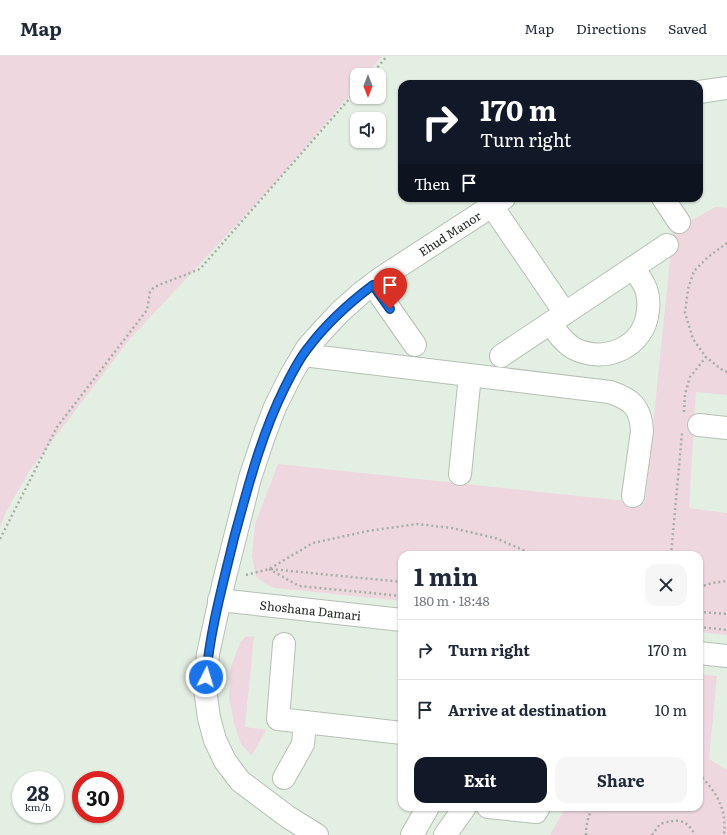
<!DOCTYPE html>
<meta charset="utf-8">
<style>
:root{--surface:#fff;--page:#f6f6f7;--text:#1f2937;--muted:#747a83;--line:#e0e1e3;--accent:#111827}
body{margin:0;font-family:Literata,serif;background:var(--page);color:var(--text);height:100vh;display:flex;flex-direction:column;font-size:15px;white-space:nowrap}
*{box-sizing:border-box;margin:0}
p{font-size:13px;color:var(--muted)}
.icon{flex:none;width:22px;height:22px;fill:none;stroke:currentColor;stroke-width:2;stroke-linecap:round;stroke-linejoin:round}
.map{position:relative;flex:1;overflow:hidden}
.details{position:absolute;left:398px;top:495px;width:305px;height:260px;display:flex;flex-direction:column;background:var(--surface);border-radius:12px;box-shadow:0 1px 3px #0004}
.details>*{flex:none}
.hud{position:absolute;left:398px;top:24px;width:305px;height:122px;border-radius:12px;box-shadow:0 1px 3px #0004;background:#111827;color:#fff;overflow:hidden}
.needle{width:26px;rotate:180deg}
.tools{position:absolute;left:350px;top:12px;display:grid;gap:8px}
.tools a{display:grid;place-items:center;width:36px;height:36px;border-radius:8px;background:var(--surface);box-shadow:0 1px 3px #0004;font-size:20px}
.speed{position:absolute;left:12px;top:715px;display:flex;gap:8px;font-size:20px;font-weight:700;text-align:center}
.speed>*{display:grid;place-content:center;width:52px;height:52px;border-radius:50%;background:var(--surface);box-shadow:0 1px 3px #0004;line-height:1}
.speed small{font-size:10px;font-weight:400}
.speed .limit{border:6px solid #d22;background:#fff;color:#111}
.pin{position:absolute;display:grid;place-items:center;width:34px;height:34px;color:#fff;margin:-41px -17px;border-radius:50% 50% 50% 0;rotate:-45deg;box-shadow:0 0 4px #0007}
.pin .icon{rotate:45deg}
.me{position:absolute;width:44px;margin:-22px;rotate:5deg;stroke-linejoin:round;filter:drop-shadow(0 0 3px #0008)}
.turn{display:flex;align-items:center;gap:14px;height:84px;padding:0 16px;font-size:18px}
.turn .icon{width:52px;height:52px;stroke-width:2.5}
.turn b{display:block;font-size:28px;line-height:34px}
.then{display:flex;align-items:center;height:38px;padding:0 16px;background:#0003;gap:8px;font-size:15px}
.round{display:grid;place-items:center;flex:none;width:42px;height:42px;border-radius:12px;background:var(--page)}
.headline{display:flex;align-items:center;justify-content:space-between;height:68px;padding:0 16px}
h1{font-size:24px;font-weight:700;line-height:30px}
.button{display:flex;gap:8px;margin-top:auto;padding:8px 16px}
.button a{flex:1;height:46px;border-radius:12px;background:var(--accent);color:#fff;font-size:16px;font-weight:700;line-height:46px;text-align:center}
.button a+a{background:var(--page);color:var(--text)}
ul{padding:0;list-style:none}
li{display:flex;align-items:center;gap:12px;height:60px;padding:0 16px;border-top:1px solid var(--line)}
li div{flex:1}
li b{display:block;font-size:15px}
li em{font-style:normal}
header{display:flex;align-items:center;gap:24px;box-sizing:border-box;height:56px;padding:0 20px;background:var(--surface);border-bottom:1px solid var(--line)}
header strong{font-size:19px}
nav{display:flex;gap:22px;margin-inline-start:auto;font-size:14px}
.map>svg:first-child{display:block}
</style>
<header>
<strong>Map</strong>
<nav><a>Map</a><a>Directions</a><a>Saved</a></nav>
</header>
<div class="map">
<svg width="727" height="779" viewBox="0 0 727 779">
<rect width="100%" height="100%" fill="#e4efe3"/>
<g fill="#efd7e0">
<polygon points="0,0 382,0 366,19 357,19 357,30 277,125 130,283 30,414 7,454 0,471"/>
<polygon points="715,151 727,152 727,339 696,336 689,452 727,457 727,579 699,576 699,499 402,499 402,545 275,532 266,528 256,521 252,500 255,468 278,408 645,447 673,175"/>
<polygon points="254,580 245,671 266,674 252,700 241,688 234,667 229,642 230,613 240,587 245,581"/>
<polygon points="699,618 717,620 709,703 727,714 727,779 550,779 566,751 699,751"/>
</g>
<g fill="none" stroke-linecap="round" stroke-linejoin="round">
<defs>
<g id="minor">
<polyline points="699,36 727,32"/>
<polyline points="663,142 679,166"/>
<polyline points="492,150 565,257"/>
<polyline points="373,229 415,289"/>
<path d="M550,268C556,275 564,287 573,292C605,309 645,291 648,254C649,247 648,239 646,233C643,225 638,219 633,212"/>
<path d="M303,299L610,336C631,343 641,351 642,375L633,440"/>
<polyline points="501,300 667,189"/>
<polyline points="699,369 727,372"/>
<polyline points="460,418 470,319"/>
<path id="s1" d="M219,544L402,564"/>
<polyline points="284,588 278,663 402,677"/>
<polyline points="699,597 727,600"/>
<polyline points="284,722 303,688 305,666"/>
<polyline points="488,751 536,756 539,751"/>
<path id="s2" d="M317,779L288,761L240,725L225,705L215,684L209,662L205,633L208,598L224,525L250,422L264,380L275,351L291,319L307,292L323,274L340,256L360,238L381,222L504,142"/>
<polyline points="412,779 428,751"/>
<polyline points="445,779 465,751"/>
</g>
</defs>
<use href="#minor" stroke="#b5c0b4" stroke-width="24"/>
<g stroke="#a6afa6" stroke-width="2.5" stroke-dasharray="2 3" stroke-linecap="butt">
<polyline points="371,19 387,0"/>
<polyline points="727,187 708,201 694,215 688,233 685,257 693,283 706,301 721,313 727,316"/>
<polyline points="684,356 685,338 690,321 706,301"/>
<polyline points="0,483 57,371 147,254 150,236 154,231 200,213 357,34"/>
<polyline points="671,499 682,377"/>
<polyline points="269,513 299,530 402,540"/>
<polyline points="271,513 402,526"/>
<polyline points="246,519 269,513 313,487 368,475 417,468 452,472 495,482 535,499"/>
<polyline points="699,531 712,527 727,525"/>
<polyline points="699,556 727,558"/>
<polyline points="699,571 727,574"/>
<polyline points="699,659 701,655 702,616"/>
<path d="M699,718C717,737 727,753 724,779"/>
<path d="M586,779C586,769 588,760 593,751"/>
<path d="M652,779L660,768C677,763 686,762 695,779"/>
</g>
<use href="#minor" stroke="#fff" stroke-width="22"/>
</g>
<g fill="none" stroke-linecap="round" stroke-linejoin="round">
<defs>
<path id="route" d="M206,621C210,574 223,528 234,482C248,431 261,379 285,331C292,317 299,303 308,292C326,268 349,247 373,229L390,253"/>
</defs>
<use href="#route" stroke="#114b97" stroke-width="10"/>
<use href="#route" stroke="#1a73e8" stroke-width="7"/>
</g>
<g text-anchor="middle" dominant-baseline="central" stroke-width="3" stroke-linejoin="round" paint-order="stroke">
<g font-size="12" fill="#202420" stroke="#e4efe3">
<text stroke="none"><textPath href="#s2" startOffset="737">Ehud Manor</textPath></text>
<text stroke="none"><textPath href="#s1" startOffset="92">Shoshana Damari</textPath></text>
</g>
</g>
</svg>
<div class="tools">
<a><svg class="needle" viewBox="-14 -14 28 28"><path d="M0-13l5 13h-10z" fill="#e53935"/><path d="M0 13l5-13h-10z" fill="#747a83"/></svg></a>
<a><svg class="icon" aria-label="sound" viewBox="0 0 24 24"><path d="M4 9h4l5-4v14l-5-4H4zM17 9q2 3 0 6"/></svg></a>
</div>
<div class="speed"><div>28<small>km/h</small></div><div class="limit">30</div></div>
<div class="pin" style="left:390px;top:253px;background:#d93025"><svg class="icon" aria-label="arrive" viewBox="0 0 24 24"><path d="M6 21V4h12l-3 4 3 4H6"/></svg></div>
<svg class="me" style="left:206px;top:621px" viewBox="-20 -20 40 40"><circle r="17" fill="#1a73e8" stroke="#fff" stroke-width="3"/><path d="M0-11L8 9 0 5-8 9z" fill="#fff"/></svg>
<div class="hud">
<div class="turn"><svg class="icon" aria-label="right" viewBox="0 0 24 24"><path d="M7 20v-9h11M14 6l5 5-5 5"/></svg><div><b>170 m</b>Turn right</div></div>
<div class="then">Then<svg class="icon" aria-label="arrive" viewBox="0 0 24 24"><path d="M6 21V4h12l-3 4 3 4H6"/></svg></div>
</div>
<section class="details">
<div class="headline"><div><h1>1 min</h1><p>180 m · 18:48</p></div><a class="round"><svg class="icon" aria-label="close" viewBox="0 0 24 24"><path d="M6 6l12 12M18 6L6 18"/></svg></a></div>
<ul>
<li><svg class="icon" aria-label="right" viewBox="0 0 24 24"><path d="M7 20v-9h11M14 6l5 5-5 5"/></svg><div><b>Turn right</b></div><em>170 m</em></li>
<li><svg class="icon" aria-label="arrive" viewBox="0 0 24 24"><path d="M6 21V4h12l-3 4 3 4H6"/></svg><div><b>Arrive at destination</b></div><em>10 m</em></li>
</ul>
<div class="button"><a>Exit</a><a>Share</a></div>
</section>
</div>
